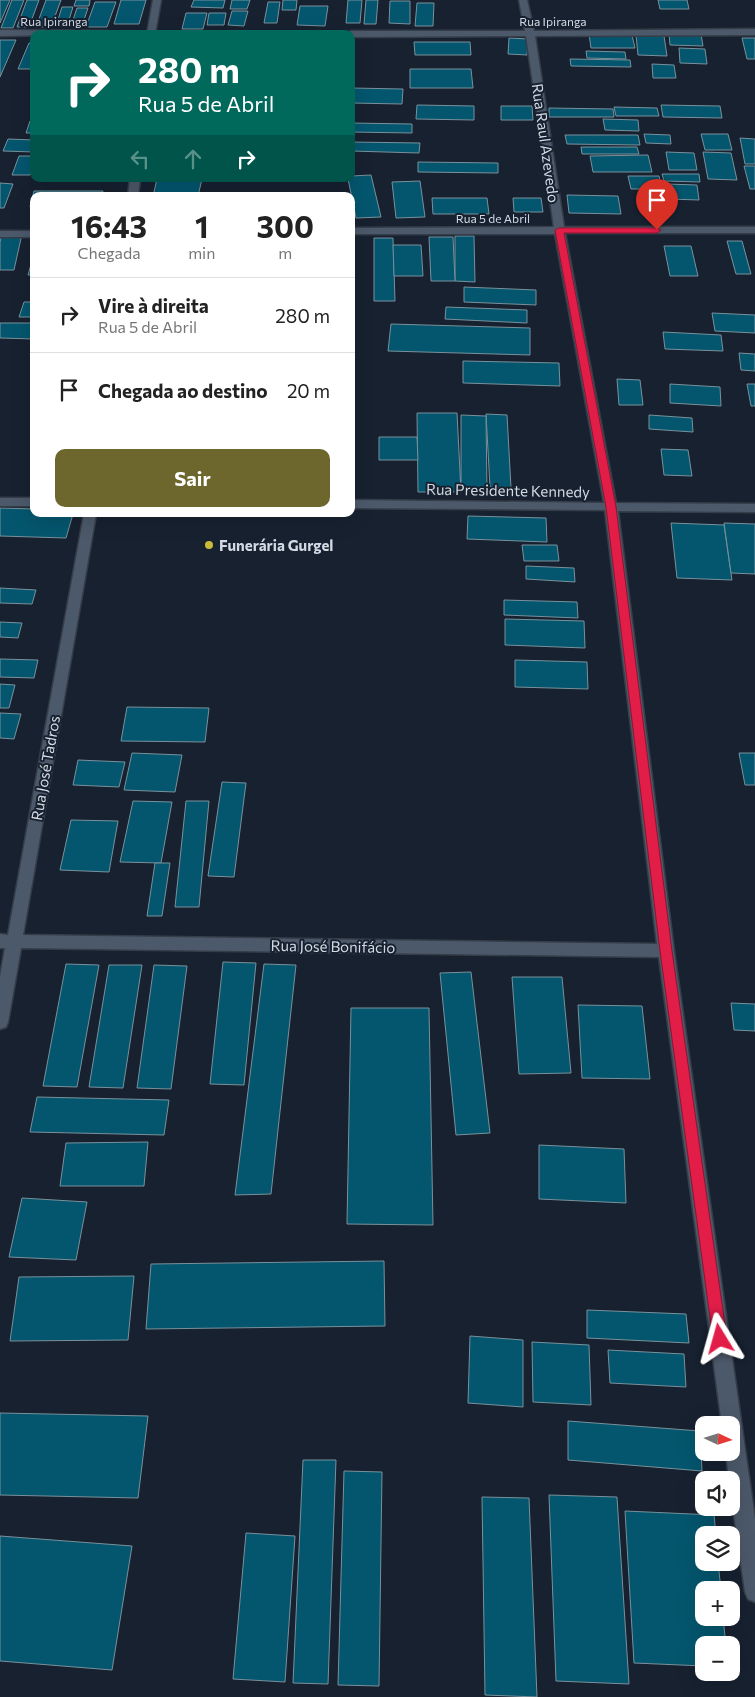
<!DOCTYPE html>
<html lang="pt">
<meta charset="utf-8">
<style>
:root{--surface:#fff;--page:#f6f6f6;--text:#222;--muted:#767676;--line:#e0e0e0;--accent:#6d672d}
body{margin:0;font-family:Commissioner,sans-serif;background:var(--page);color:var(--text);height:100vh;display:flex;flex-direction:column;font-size:19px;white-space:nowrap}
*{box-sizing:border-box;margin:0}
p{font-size:16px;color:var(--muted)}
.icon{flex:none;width:28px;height:28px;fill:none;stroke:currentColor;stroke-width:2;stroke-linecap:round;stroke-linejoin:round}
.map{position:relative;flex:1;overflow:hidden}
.drawer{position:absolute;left:30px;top:192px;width:325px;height:325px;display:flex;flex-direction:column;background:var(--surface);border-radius:10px;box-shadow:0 5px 20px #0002}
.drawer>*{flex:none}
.guide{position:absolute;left:30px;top:30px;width:325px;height:152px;border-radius:10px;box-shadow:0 5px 20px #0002;background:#00695c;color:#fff;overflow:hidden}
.needle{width:32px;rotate:94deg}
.fabs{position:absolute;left:695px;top:1416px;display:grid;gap:10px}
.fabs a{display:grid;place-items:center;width:45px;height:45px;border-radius:10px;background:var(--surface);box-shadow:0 5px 20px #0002;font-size:25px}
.pin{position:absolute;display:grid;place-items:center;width:42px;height:42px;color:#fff;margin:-51px -21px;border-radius:50% 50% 50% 0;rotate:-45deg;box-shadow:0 0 5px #0007}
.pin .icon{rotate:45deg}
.me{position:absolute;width:55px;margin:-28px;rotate:352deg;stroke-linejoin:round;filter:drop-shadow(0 0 4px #0008)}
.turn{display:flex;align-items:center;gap:18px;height:105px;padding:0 25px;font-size:22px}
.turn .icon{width:65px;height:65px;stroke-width:2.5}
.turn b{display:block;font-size:35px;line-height:42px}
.lanes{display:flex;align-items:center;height:48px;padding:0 25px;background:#0003;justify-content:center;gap:25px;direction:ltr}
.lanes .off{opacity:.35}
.eta{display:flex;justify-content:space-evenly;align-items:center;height:85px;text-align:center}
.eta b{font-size:30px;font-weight:700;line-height:35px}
.primary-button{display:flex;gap:10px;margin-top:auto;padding:10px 25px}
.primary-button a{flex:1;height:58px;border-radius:10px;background:var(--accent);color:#fff;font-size:20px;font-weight:700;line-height:58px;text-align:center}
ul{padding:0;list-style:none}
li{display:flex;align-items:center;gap:15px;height:75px;padding:0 25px;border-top:1px solid var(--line)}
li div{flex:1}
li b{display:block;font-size:19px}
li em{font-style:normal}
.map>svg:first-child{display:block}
</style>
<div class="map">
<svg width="755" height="1697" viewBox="0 0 755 1697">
<rect width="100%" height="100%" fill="#172130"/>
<g fill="#04566e" stroke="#79919c">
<polygon points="0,0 10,0 0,23"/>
<polygon points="12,0 24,0 13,28 1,28"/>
<polygon points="27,0 39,0 29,27 17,27"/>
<polygon points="46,0 61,0 51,27 36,27"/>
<polygon points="76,0 90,0 89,6 74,6"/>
<polygon points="121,0 146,0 139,24 114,24"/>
<polygon points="194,0 225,0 223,8 191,7"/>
<polygon points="232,0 250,0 247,9 230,9"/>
<polygon points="283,0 297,0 296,10 282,10"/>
<polygon points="348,0 362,0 360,23 346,23"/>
<polygon points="366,0 378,0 376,24 364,24"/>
<polygon points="658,0 687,0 689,9 660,9"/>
<polygon points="390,1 410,1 410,24 389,23"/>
<polygon points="95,2 116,2 107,27 86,27"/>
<polygon points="268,2 280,2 277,23 264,23"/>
<polygon points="417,3 434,3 433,26 415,26"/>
<polygon points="300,6 328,6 325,26 297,25"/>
<polygon points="62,7 73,7 67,26 56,26"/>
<polygon points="77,8 88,8 82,26 71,26"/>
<polygon points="232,11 248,11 244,26 228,25"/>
<polygon points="186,13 207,13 203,29 182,29"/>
<polygon points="209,13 226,13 224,25 207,25"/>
<polygon points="669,33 701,34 703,46 670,45"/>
<polygon points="589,34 632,35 635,48 591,48"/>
<polygon points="636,35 664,36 667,56 638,55"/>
<polygon points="509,38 528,39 527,55 508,54"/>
<polygon points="742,38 755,38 755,59 747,59"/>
<polygon points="0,40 16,40 0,77"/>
<polygon points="414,42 470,42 471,55 415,55"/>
<polygon points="29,43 34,43 34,69 18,69"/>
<polygon points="679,48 705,49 707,64 680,63"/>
<polygon points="586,51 625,52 626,59 587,58"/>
<polygon points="570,59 630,60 631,67 571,66"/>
<polygon points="652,64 674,65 676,78 653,78"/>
<polygon points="410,69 471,69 473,88 410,88"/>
<polygon points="351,88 403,89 402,104 351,103"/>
<polygon points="417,105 474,106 474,120 416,119"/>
<polygon points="661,105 720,106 722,118 663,117"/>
<polygon points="501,106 532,106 533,120 501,120"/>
<polygon points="614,107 657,108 659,116 616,116"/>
<polygon points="549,108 613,109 614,117 549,117"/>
<polygon points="603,119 638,120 639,131 605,130"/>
<polygon points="30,121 34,122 34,133 26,133"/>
<polygon points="351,123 412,124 412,133 351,132"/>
<polygon points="644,134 670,135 671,144 646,143"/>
<polygon points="701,134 728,134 732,150 705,150"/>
<polygon points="565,135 638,135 640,145 567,144"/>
<polygon points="740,138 755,139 755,164 745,164"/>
<polygon points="8,139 34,140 34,152 3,151"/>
<polygon points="351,142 420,143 419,153 351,151"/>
<polygon points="581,147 637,147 639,154 582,154"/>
<polygon points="666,152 694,153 697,170 669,170"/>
<polygon points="703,152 731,153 737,180 708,179"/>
<polygon points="648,155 652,172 593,172 590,156"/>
<polygon points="19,156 34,156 34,166 30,175 12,175"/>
<polygon points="418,162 498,163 498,173 418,172"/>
<polygon points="744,166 755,166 755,189 750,189"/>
<polygon points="662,174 699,174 700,182 664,181"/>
<polygon points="371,175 381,217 356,218 348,179 351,179 351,176"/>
<polygon points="628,176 659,176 662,189 631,189"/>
<polygon points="50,179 98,179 97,181"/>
<polygon points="157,179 202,179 198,196 153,196"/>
<polygon points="420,181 425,217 396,218 392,182"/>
<polygon points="0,183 13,184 4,208 0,208"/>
<polygon points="667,184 697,185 699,200 669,199"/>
<polygon points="34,191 103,191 102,196 34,196 34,207 30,207"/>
<polygon points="567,195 618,196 621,214 569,213"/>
<polygon points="432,198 487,198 489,214 433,214"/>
<polygon points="513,198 541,198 543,212 514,212"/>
<polygon points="2,234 22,234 14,270 0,270 0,242"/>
<polygon points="455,236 474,236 475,282 455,281"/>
<polygon points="429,237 453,237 455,281 431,281"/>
<polygon points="374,238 393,238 395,301 374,301"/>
<polygon points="727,241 742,241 751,274 736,274"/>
<polygon points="393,245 421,245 423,276 394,276"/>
<polygon points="664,246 691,246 698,276 670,276"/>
<polygon points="34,254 34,275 28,275"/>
<polygon points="464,287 536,290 536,305 464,302"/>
<polygon points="24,302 34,302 34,317 19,317"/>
<polygon points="446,307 527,310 527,323 445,319"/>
<polygon points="712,313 755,315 755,333 715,331"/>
<polygon points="0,323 34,323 34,339 0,338"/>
<polygon points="391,324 530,328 530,355 388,351"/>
<polygon points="663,332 721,335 723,351 665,349"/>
<polygon points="739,353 755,354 755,371 741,370"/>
<polygon points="463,361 559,363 560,386 463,383"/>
<polygon points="617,379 640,380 643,405 619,405"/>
<polygon points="670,384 720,387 721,406 670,403"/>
<polygon points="747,384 755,384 755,406 751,406"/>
<polygon points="417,413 457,413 461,492 418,492"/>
<polygon points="486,414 507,415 511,488 490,487"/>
<polygon points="461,415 486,416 487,492 461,491"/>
<polygon points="649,415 692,418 693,432 649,429"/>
<polygon points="379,437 417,437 418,460 379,460"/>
<polygon points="661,449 688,450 692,476 664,475"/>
<polygon points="0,508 34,509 34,514 73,514 66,538 0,536"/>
<polygon points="468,516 546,518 547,542 467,539"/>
<polygon points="671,523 724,525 732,580 677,578"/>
<polygon points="724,523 755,524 755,574 731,573"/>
<polygon points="522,545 557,545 559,561 524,561"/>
<polygon points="526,566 574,568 575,582 526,579"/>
<polygon points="0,588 36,590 32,604 0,603"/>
<polygon points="504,600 577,602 578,618 504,615"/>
<polygon points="505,619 584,621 585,648 505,645"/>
<polygon points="0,622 22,623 18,638 0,637"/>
<polygon points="0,659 38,660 34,678 0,677"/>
<polygon points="515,660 587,662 588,689 515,687"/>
<polygon points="0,684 15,685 9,708 0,708"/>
<polygon points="127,707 209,708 205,742 121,741"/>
<polygon points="0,713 21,714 14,739 0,738"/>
<polygon points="132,753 182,755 175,792 124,790"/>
<polygon points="739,753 755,753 755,785 745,785"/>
<polygon points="78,760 125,762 119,787 73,785"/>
<polygon points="222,782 246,783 234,877 208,876"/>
<polygon points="133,801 172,802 161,863 120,862"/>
<polygon points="186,801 209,801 199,907 175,907"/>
<polygon points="71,820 118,821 109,872 60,870"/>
<polygon points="155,863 170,863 162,916 147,916"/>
<polygon points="223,962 256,963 244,1085 210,1084"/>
<polygon points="66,964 99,965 77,1087 43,1086"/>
<polygon points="264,964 296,965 271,1194 235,1195"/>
<polygon points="109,965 142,965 123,1088 89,1087"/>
<polygon points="154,965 187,966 171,1089 137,1088"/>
<polygon points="471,972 490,1133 456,1135 440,973"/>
<polygon points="512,977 562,977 571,1073 519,1074"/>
<polygon points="731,1003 755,1004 755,1031 734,1030"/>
<polygon points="578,1005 642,1006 650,1079 582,1078"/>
<polygon points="351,1008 429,1008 433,1225 347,1224"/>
<polygon points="37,1097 169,1100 164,1135 30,1132"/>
<polygon points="148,1142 144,1186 60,1186 66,1143"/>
<polygon points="539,1145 624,1149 626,1203 539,1199"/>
<polygon points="22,1198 87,1202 76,1260 9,1257"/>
<polygon points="384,1261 385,1326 146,1329 151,1264"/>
<polygon points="134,1276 128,1340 10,1341 19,1277"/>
<polygon points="587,1310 686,1314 689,1343 587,1338"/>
<polygon points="470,1336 523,1340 523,1407 468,1403"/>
<polygon points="532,1342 589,1345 591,1405 533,1402"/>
<polygon points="608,1350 684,1354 686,1387 610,1383"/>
<polygon points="0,1413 148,1416 138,1498 0,1495"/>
<polygon points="568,1421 700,1431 702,1471 568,1460"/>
<polygon points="303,1460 336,1460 328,1684 293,1683"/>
<polygon points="344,1471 382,1472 379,1686 338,1685"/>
<polygon points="549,1495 617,1497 629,1684 556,1681"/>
<polygon points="482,1497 529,1498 537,1697 485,1695"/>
<polygon points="625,1511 714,1515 716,1535 704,1535 704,1562 718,1562 721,1590 704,1590 704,1618 723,1618 726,1645 704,1645 704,1666 634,1663"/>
<polygon points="246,1533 295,1536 285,1682 233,1679"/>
<polygon points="0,1536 132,1546 112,1670 0,1661"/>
</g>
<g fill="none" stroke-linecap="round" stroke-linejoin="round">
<defs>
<g id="street">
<polygon points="153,0 161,0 155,34 147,34"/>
<polygon points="519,0 527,0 534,31 755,29 755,35 535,36 564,227 755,227 755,233 565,233 616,503 755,504 755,512 618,511 674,951 755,1519 755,1602 748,1599 745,1592 731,1493 731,1480 729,1480 726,1452 731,1452 731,1425 722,1425 659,957 21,948 8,1022 6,1027 0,1029 0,977 5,948 0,948 0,934 8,935 84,514 96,514 23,935 657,944 605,510 351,508 351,500 604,503 555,234 351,234 351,228 554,227 526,36 351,37 351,34 347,34 351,31 525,31"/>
<polygon points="0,30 108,31 112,34 0,36"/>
<polygon points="130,179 140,179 138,196 128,196"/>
<rect x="0" y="231" width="34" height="6"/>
<rect x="0" y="498" width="34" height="8"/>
</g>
</defs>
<use href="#street" stroke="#353d48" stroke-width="3"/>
<use href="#street" fill="#4c596a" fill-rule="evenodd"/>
</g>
<polygon fill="#e11d48" stroke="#92132f" points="559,228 657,228 661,230 657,233 564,233 616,507 672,951 727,1339 725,1344 720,1347 715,1344 713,1339 660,951 606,507 555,230"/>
<circle fill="#c9bb3a" stroke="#172130" stroke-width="2" cx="209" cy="545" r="5"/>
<g text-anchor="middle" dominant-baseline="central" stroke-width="4" stroke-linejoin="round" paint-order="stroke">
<g font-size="12" fill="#d2dae3" stroke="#172130">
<text x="54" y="21">Rua Ipiranga</text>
<text x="553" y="21">Rua Ipiranga</text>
<text x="493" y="218">Rua 5 de Abril</text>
</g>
<g font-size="15" fill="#d2dae3" stroke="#172130">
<text transform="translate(546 143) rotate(82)">Rua Raul Azevedo</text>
<text transform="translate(508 490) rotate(1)">Rua Presidente Kennedy</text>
<text transform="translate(45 768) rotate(-80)">Rua José Tadros</text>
<text transform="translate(333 946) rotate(1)">Rua José Bonifácio</text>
</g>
<g font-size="15" font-weight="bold" fill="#d2dae3" stroke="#172130" text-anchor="start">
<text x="219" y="545">Funerária Gurgel</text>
</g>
</g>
</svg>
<div class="fabs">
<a><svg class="needle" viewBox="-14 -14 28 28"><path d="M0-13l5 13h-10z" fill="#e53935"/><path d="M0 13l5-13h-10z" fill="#767676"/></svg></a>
<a><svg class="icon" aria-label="sound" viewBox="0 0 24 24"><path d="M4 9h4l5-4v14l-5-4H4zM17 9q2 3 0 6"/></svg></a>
<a><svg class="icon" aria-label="layers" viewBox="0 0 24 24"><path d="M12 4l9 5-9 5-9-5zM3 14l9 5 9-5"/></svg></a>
<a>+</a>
<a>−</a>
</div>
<div class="pin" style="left:657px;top:230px;background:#d93025"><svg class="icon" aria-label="arrive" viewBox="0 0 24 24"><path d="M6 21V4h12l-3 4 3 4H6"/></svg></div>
<svg class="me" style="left:720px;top:1339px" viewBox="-20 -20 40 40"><path d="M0-17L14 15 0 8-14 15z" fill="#e11d48" stroke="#fff" stroke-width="4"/></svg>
<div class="guide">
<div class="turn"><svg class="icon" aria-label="right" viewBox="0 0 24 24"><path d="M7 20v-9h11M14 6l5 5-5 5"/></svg><div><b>280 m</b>Rua 5 de Abril</div></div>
<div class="lanes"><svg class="icon off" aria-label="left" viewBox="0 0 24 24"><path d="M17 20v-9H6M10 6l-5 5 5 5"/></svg><svg class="icon off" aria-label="ahead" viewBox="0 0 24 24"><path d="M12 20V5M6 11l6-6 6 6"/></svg><svg class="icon" aria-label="right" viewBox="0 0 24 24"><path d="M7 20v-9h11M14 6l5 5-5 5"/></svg></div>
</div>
<section class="drawer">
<div class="eta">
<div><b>16:43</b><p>Chegada</p></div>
<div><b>1</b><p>min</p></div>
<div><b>300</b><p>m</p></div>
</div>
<ul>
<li><svg class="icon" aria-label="right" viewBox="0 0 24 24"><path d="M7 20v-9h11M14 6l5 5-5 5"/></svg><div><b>Vire à direita</b><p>Rua 5 de Abril</p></div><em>280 m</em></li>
<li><svg class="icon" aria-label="arrive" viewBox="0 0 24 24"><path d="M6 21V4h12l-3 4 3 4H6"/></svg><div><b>Chegada ao destino</b></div><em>20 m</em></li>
</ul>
<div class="primary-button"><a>Sair</a></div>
</section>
</div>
